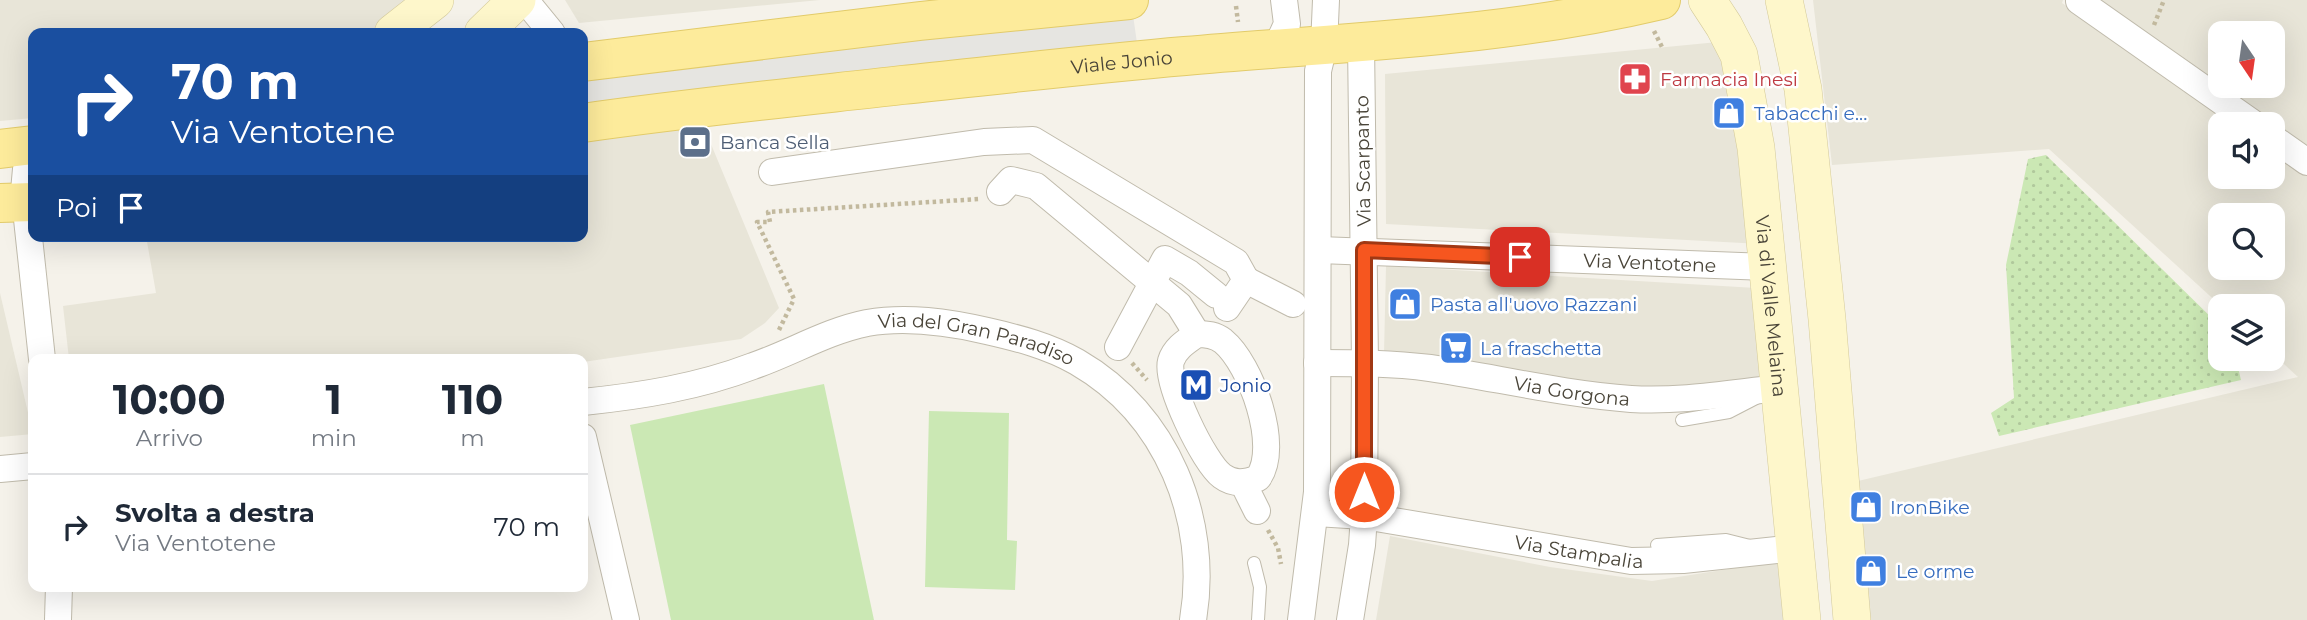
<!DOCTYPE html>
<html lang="it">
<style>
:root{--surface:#fff;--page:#f2f2f3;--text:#1f2937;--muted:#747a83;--line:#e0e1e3}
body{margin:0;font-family:Montserrat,sans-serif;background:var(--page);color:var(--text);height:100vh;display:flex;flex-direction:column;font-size:26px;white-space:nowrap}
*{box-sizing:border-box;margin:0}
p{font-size:23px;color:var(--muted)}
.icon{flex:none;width:38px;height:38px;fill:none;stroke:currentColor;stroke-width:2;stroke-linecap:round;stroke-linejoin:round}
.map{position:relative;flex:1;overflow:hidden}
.drawer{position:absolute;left:28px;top:354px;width:560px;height:238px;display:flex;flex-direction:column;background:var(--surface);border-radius:14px;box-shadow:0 7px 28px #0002}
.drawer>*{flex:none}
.hud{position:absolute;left:28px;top:28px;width:560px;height:214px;border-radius:14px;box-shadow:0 7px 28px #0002;background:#1a4fa0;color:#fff;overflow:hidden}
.needle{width:46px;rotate:167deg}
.tools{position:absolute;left:2208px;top:21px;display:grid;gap:14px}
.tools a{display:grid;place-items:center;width:77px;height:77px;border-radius:14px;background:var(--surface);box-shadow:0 7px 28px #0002;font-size:35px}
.pin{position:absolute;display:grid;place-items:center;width:60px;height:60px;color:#fff;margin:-30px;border-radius:14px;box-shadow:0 4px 10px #0006}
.me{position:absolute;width:77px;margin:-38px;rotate:0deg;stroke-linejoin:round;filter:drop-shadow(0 0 5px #0008)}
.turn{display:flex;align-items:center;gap:24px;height:147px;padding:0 28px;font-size:32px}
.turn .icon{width:91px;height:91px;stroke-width:2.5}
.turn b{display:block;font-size:49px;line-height:60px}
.then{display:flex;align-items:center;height:66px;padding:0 28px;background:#0003;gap:14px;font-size:26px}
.eta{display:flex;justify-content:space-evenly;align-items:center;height:119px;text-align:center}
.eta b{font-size:42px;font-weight:700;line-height:49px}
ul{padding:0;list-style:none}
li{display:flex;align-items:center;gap:21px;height:105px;padding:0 28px;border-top:2px solid var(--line)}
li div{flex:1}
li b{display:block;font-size:26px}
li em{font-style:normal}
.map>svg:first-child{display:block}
</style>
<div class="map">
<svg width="2307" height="620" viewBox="0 0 2307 620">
<defs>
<pattern id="garden-dots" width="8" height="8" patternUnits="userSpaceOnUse" patternTransform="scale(1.75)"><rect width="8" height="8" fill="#cbe8b4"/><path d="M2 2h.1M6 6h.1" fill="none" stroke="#b0c89c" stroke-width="1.8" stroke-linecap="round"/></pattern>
</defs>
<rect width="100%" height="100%" fill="#f5f2ea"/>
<g fill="#e8e5d8" fill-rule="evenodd">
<polygon points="0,0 413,0 370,33 33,33 33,118 0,121"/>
<polygon points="565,0 820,0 579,23"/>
<path d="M1813,0H2063L2062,3L2238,124H2221V177H2273V148L2307,172V620H1869L1858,481L2298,377L2273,354V306H2221L2049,149L1832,165ZM2221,215H2273V268H2221Z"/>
<polygon points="2100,0 2307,0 2307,145 2222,86 2273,86 2273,33 2221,33 2221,85"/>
<polygon points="1718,42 1761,244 1386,224 1385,74"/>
<polygon points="701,120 779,308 765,323 741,339 583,362 583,359 69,359 63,306 156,293 146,236 583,236 583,139"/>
<polygon points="1386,266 1756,288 1767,380 1656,394 1384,354"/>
<polygon points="0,293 33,434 0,437"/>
<polygon points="1390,536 1550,567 1652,581 1786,560 1791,620 1376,620"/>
</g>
<g fill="#cbe8b4">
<polygon points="824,384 874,620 671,620 630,425"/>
<polygon points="929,411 1009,413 1007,540 1017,541 1015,590 925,587"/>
</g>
<polygon fill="url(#garden-dots)" points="2046,155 2221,327 2221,359 2236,359 2241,380 1999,436 1991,413 2014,398 2006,265 2028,159"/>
<polygon fill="#e6e5e1" points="1132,8 1137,43 583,115 583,79"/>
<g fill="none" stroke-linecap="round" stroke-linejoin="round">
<defs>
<g id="lane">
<polyline points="1682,420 1729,412 1758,397"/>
<polyline points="1657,545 1726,540 1750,546"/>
<polyline points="1254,563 1260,587 1258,620"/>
</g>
<g id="street">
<polyline points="525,0 552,33"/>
<polyline points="2079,1 2254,124"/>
<polyline points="1276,48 1287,24 1284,0"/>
<polyline points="2273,138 2307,162"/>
<polyline points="33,159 26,169 24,191 42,359"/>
<polyline points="772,172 984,142 1033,140 1236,262 1246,280 1227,308"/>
<polyline points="1000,192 1011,180 1036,186 1179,305 1197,334"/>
<path id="s1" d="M1319,250L1767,267"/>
<polyline points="1246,280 1293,304"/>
<path d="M1197,334C1207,334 1215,335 1223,341C1251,364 1281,447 1258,478C1246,483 1234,485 1222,476C1204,463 1165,382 1171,361C1175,348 1187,341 1197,334Z"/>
<polyline points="1118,347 1165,259 1189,273 1216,295"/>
<path id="s2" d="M1317,363C1355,363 1392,363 1430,368C1497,378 1563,394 1631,399C1681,402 1731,393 1780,388"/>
<path id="s3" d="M583,402C641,396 698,387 753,366C791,353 827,331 867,323C907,316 948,322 987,331C1018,338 1049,346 1077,362C1167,414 1210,519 1193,620"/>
<polyline points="583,437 626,620"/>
<polyline points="0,469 33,466"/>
<polyline points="1243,483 1257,511"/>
<path id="s4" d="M1316,513L1364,516L1631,561L1683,560L1795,548"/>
<polyline points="58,620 59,586"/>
<polyline points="1301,620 1317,492 1318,71 1324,46 1326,0"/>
<polyline points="1350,620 1362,545 1364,516 1365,363 1361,43"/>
</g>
<g id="secondary">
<path id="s5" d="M1707,0L1724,26L1739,55L1756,148L1802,620"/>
<polyline points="1784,0 1803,89 1827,319 1852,620"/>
<polyline points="393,33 435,0"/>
<polyline points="483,33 517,0"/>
</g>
<g id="primary">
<polyline points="583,62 920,21 1129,0"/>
<path id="s6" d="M583,123C689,108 796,97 902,85C997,75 1091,64 1185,56C1344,42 1505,37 1661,0"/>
<polyline points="0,149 33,145"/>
<polyline points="0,203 33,202"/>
</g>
</defs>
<use href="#lane" stroke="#c0bbac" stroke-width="14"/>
<use href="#street" stroke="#c0bbac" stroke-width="28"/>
<use href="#secondary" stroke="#d4ca9a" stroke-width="38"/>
<use href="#primary" stroke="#e2cb6a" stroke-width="40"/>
<g stroke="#c2b99e" stroke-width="4.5" stroke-dasharray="3.5 3.5" stroke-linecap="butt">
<polyline points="1236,6 1238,22"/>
<polyline points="2154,25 2164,0"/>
<polyline points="1654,31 1662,47"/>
<polyline points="779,330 794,299 757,222 770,222 768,212 980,199"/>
<polyline points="1132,363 1147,380"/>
<polyline points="1268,530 1278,548 1281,564"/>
</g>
<use href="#lane" stroke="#fff" stroke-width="12"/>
<use href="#street" stroke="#fff" stroke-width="26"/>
<use href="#secondary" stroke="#fef7cb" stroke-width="37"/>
<use href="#primary" stroke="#fdeb9b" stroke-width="38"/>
</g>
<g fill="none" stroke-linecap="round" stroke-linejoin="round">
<defs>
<polyline id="route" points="1364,492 1364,250 1520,257"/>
</defs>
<use href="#route" stroke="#a03814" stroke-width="18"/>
<use href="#route" stroke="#f6561f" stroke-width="12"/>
</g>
<defs>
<symbol id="pharmacy-square" viewBox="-11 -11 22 22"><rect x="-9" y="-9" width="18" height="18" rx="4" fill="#e0444e" stroke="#fff"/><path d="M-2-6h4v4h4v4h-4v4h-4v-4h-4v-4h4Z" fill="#fff"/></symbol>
<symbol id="shop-square" viewBox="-11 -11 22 22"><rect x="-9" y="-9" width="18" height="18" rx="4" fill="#3f7fe0" stroke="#fff"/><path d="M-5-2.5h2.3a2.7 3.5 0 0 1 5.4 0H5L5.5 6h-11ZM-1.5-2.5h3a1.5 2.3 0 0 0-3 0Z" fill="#fff"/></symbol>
<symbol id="bank-square" viewBox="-11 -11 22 22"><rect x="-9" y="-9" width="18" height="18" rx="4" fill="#5c6f8a" stroke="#fff"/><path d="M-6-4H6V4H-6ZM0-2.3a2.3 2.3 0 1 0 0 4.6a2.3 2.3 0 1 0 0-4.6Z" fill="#fff"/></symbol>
<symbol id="supermarket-square" viewBox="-11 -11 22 22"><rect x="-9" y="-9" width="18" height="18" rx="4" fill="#3f7fe0" stroke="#fff"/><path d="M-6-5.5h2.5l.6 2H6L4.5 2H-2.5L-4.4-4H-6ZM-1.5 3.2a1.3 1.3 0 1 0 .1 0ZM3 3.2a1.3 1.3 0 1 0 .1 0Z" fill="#fff"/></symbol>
<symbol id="metro-square" viewBox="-11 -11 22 22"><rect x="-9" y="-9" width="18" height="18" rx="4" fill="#1a4fb4" stroke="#fff"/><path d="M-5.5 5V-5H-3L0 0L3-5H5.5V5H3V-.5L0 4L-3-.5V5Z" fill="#fff"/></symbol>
</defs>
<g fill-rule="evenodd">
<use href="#pharmacy-square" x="1616" y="60" width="38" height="38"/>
<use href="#shop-square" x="1710" y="94" width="38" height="38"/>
<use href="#bank-square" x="676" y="123" width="38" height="38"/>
<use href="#shop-square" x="1386" y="285" width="38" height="38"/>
<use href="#supermarket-square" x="1437" y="329" width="38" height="38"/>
<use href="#metro-square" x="1177" y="366" width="38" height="38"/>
<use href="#shop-square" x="1847" y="488" width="38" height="38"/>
<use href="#shop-square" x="1852" y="552" width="38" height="38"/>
</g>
<g text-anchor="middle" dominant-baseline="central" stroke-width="5" stroke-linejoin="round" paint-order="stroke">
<g font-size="19" fill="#494438" stroke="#fff">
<text stroke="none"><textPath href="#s6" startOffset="542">Viale Jonio</textPath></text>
<text transform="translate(1363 161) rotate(-91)">Via Scarpanto</text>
<text stroke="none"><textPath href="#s1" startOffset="331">Via Ventotene</textPath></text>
<text stroke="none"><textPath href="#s5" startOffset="317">Via di Valle Melaina</textPath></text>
<text stroke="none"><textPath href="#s3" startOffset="408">Via del Gran Paradiso</textPath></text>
<text stroke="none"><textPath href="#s2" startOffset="257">Via Gorgona</textPath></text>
<text stroke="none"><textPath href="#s4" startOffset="266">Via Stampalia</textPath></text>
</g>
<g font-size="19" fill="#be3a42" stroke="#fff" text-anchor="start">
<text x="1660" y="79">Farmacia Inesi</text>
</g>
<g font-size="19" fill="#366cbe" stroke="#fff" text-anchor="start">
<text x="1754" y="113">Tabacchi e...</text>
<text x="1430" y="304">Pasta all'uovo Razzani</text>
<text x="1480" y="348">La fraschetta</text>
<text x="1890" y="507">IronBike</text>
<text x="1896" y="571">Le orme</text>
</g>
<g font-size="19" fill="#4e5e75" stroke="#fff" text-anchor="start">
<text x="720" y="142">Banca Sella</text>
</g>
<g font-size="19" fill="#164399" stroke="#fff" text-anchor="start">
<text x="1220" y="385">Jonio</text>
</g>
</g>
</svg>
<div class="tools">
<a><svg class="needle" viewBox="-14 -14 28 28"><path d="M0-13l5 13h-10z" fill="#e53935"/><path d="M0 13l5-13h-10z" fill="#747a83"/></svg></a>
<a><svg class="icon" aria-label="sound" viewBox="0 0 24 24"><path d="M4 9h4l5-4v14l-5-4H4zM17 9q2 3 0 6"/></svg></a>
<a><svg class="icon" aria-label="search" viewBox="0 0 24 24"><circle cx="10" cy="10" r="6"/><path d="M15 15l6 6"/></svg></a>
<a><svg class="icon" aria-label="layers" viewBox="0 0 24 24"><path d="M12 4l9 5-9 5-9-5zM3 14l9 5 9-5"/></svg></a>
</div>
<div class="pin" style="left:1520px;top:257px;background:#d93025"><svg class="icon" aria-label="arrive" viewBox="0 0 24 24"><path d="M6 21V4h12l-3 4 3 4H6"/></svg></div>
<svg class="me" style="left:1364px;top:492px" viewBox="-20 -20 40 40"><circle r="17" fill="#f6561f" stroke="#fff" stroke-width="3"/><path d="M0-11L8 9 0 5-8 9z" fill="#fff"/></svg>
<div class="hud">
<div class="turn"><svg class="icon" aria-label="right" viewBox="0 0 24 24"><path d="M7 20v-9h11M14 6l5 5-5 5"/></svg><div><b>70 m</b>Via Ventotene</div></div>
<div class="then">Poi<svg class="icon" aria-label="arrive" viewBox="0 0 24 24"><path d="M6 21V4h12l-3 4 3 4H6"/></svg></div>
</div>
<section class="drawer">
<div class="eta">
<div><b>10:00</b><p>Arrivo</p></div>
<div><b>1</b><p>min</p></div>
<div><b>110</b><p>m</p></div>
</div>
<ul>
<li><svg class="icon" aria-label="right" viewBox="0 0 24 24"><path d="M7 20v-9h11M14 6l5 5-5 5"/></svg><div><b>Svolta a destra</b><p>Via Ventotene</p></div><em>70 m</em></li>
</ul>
</section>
</div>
